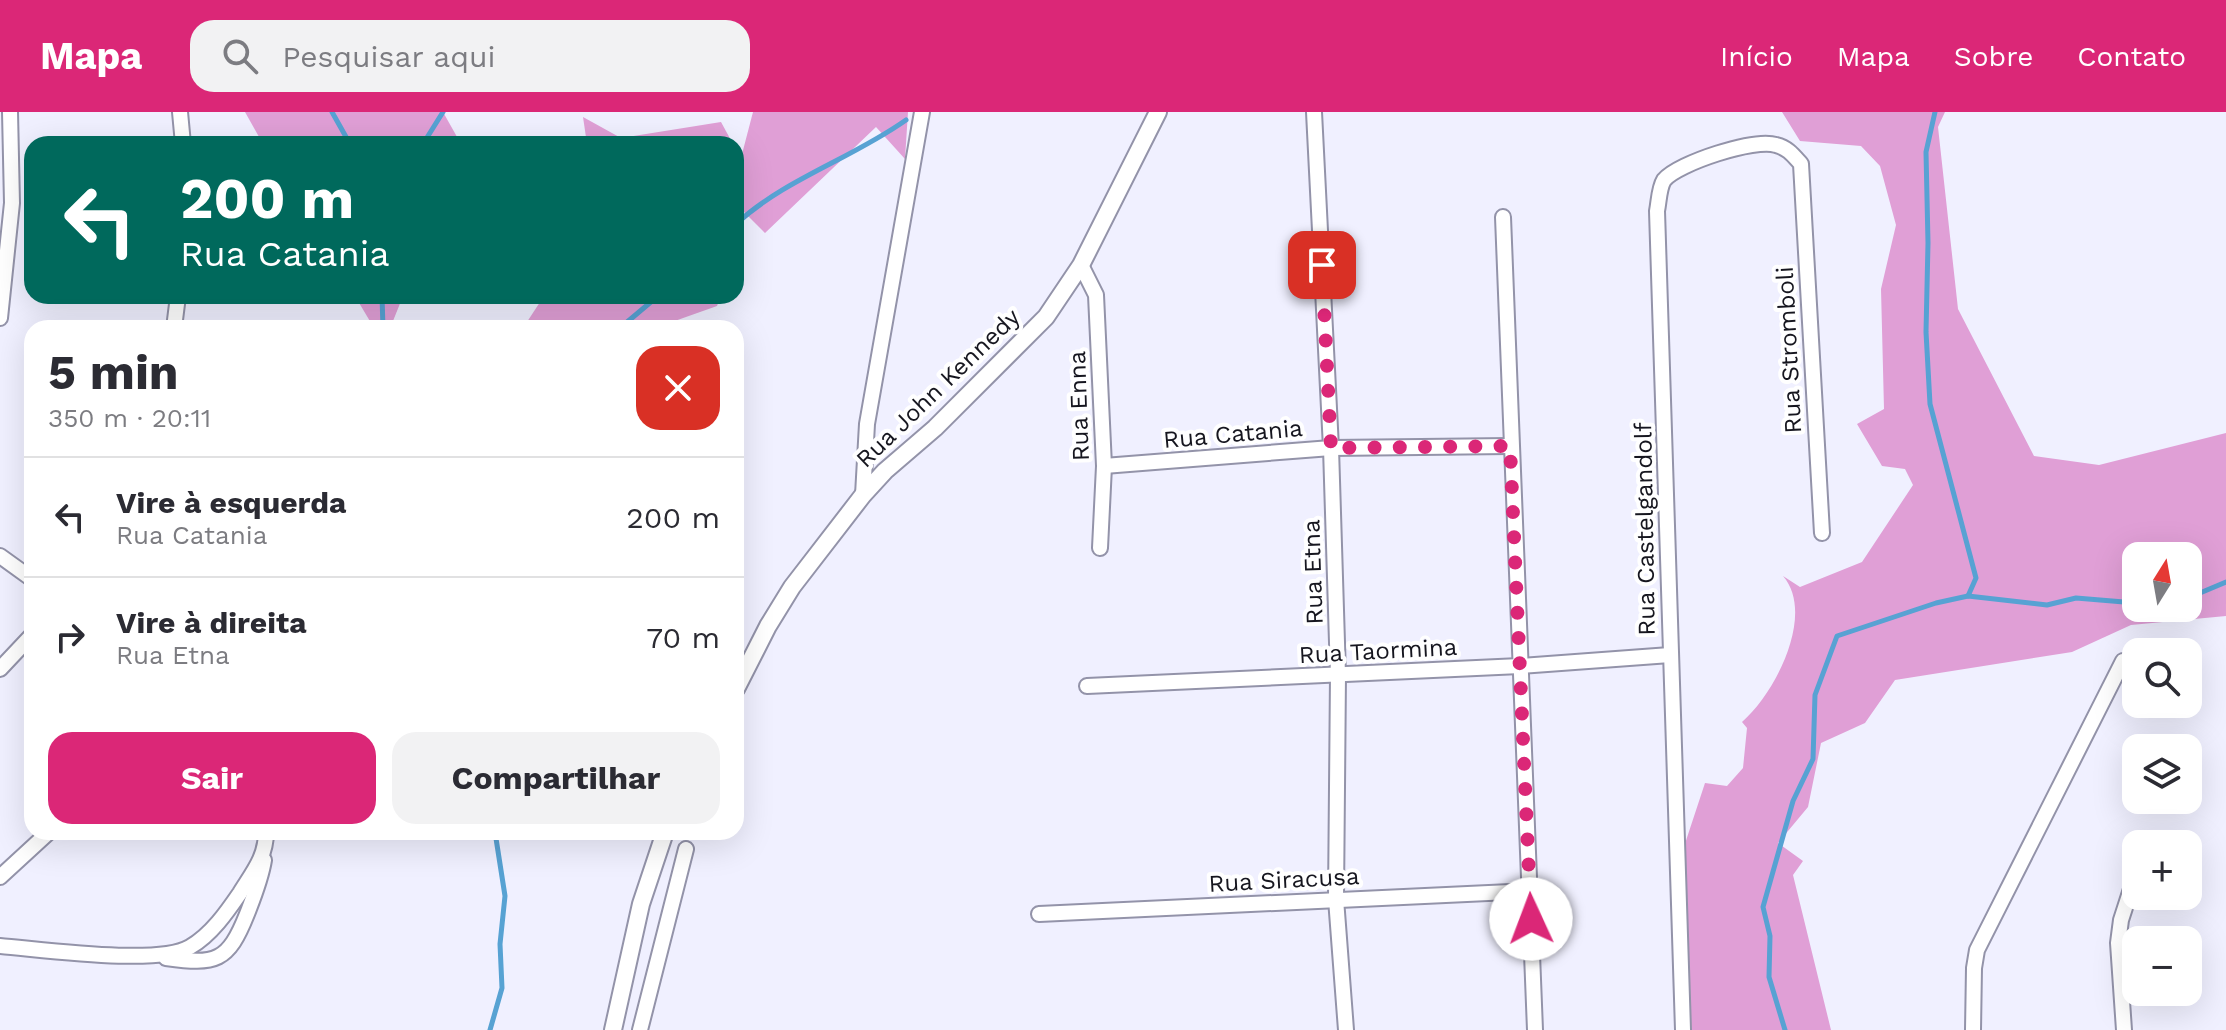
<!DOCTYPE html>
<html lang="pt">
<meta charset="utf-8">
<style>
:root{--surface:#fff;--page:#f2f2f3;--text:#2b2b33;--muted:#7c7c81;--line:#e1e1e2;--accent:#db2777}
body{margin:0;font-family:"Work Sans",sans-serif;background:var(--page);color:var(--text);height:100vh;display:flex;flex-direction:column;font-size:30px;white-space:nowrap}
*{box-sizing:border-box;margin:0}
p{font-size:26px;color:var(--muted)}
.icon{flex:none;width:44px;height:44px;fill:none;stroke:currentColor;stroke-width:2;stroke-linecap:round;stroke-linejoin:round}
.map{position:relative;flex:1;overflow:hidden}
.details{position:absolute;left:24px;top:208px;width:720px;height:520px;display:flex;flex-direction:column;background:var(--surface);border-radius:24px;box-shadow:0 8px 32px #0002}
.details>*{flex:none}
.hud{position:absolute;left:24px;top:24px;width:720px;height:168px;border-radius:24px;box-shadow:0 8px 32px #0002;background:#00695c;color:#fff;overflow:hidden}
.needle{width:52px;rotate:11deg}
.fabs{position:absolute;left:2122px;top:430px;display:grid;gap:16px}
.fabs a{display:grid;place-items:center;width:80px;height:80px;border-radius:16px;background:var(--surface);box-shadow:0 8px 32px #0002;font-size:40px}
.pin{position:absolute;display:grid;place-items:center;width:68px;height:68px;color:#fff;margin:-34px;border-radius:16px;box-shadow:0 4px 12px #0006}
.me{position:absolute;width:88px;margin:-44px;rotate:358deg;stroke-linejoin:round;filter:drop-shadow(0 0 6px #0008)}
.turn{display:flex;align-items:center;gap:28px;height:168px;padding:0 24px;font-size:36px}
.turn .icon{width:104px;height:104px;stroke-width:2.5}
.turn b{display:block;font-size:56px;line-height:68px}
.round{display:grid;place-items:center;flex:none;width:84px;height:84px;border-radius:24px;background:var(--page)}
.headline{display:flex;align-items:center;justify-content:space-between;height:136px;padding:0 24px}
h1{font-size:48px;font-weight:700;line-height:60px}
.cta{display:flex;gap:16px;margin-top:auto;padding:16px 24px}
.cta a{flex:1;height:92px;border-radius:24px;background:var(--accent);color:#fff;font-size:32px;font-weight:700;line-height:92px;text-align:center}
.cta a+a{background:var(--page);color:var(--text)}
ul{padding:0;list-style:none}
li{display:flex;align-items:center;gap:24px;height:120px;padding:0 24px;border-top:2px solid var(--line)}
li div{flex:1}
li b{display:block;font-size:30px}
li em{font-style:normal}
header{display:flex;align-items:center;gap:48px;box-sizing:border-box;height:112px;padding:0 40px;background:var(--accent);color:#fff}
header strong{font-size:38px}
nav{display:flex;gap:44px;margin-inline-start:auto;font-size:28px}
.search{width:560px;height:72px;background:var(--page);display:flex;align-items:center;gap:20px;box-sizing:border-box;padding:0 28px;border-radius:24px;color:var(--muted);font-size:30px}
.map>svg:first-child{display:block}
</style>
<header>
<strong>Mapa</strong>
<div class="search"><svg class="icon" aria-label="search" viewBox="0 0 24 24"><circle cx="10" cy="10" r="6"/><path d="M15 15l6 6"/></svg>Pesquisar aqui</div>
<nav><a>Início</a><a>Mapa</a><a>Sobre</a><a>Contato</a></nav>
</header>
<div class="map">
<svg width="2226" height="918" viewBox="0 0 2226 918">
<rect width="100%" height="100%" fill="#f0f0ff"/>
<g fill="#e09fd6" fill-rule="evenodd">
<polygon points="245,0 443,0 461,32 263,32"/>
<polygon points="753,0 908,0 905,47 876,15 765,121 736,92 736,38 741,46"/>
<path d="M1782,0H1945L1938,15L1958,197L2034,344L2099,353L2226,321V504L2131,513L2072,540L1895,568L1865,611L1821,631L1808,695L1778,731L1803,749L1793,763L1831,918H1681L1673,768L1705,671L1727,674L1743,656L1747,616L1742,610C1775,582 1816,502 1783,464L1800,475L1862,450L1913,373L1905,357L1882,354L1857,312L1884,297L1881,177L1896,113L1880,54L1861,34L1800,29ZM2136,444H2188V496H2136Z"/>
<polygon points="583,5 621,26 721,10 733,32 587,32"/>
<polygon points="355,184 403,184 393,209 393,216 374,216"/>
<polygon points="544,184 721,184 717,194 655,216 523,216"/>
</g>
<g fill="none" stroke-linecap="round" stroke-linejoin="round">
<g stroke="#57a2d3" stroke-width="5">
<polyline points="332,0 350,32"/>
<polyline points="1935,0 1926,40 1928,131 1926,220 1930,292 1976,466 1968,484"/>
<polyline points="423,32 443,0"/>
<path d="M736,112C785,67 851,47 906,8"/>
<polyline points="382,184 383,216"/>
<polyline points="620,216 658,184"/>
<polyline points="2188,486 2226,470"/>
<polyline points="490,918 502,876 500,832 505,784 495,720"/>
<polyline points="1785,918 1769,865 1770,824 1763,795 1793,689 1813,647 1815,583 1837,524 1936,491 1968,484 2047,493 2076,486 2136,491"/>
</g>
<defs>
<g id="minor">
<polyline points="180,0 183,32"/>
<polyline points="1314,0 1331,336 1338,563 1336,787 1346,918"/>
<polyline points="1503,105 1535,918"/>
<polyline points="1081,153 1096,183 1104,354 1100,436"/>
<polyline points="0,206 12,91 10,0"/>
<polyline points="174,216 178,184"/>
<polyline points="1104,354 1331,336 1510,334"/>
<polyline points="863,383 867,312 922,0"/>
<polyline points="0,444 32,467"/>
<polyline points="0,557 32,523"/>
<polyline points="1087,574 1520,554 1670,543"/>
<polyline points="0,765 49,720"/>
<polyline points="1039,802 1531,779"/>
<path d="M0,834C40,837 158,854 190,835C211,823 227,800 240,781C253,760 266,745 266,720"/>
<path d="M166,846C216,853 228,850 247,802C254,784 261,767 264,748"/>
<polyline points="640,918 686,737"/>
<path d="M1683,918L1657,99C1659,89 1659,76 1664,68C1678,51 1755,26 1776,33C1788,36 1793,43 1801,52L1822,421"/>
<polyline points="1973,918 1974,856 1977,838 2123,549"/>
<polyline points="2124,918 2118,831 2121,808 2132,774"/>
</g>
<g id="tertiary">
<polyline points="736,577 768,514 792,475 863,383 885,359 935,316 1046,205 1081,153 1158,0"/>
<polyline points="613,918 641,792 665,720"/>
</g>
</defs>
<use href="#minor" stroke="#9393a9" stroke-width="18"/>
<use href="#tertiary" stroke="#9393a9" stroke-width="20"/>
<use href="#minor" stroke="#fff" stroke-width="14"/>
<use href="#tertiary" stroke="#fff" stroke-width="16"/>
</g>
<g fill="none" stroke-linecap="round" stroke-linejoin="round">
<polyline stroke="#db2777" stroke-width="14" stroke-dasharray="0 25.2" points="1322,153 1331,336 1510,334 1531,807"/>
</g>
<g text-anchor="middle" dominant-baseline="central" stroke-width="8" stroke-linejoin="round" paint-order="stroke">
<g font-size="24" fill="#16161f" stroke="#fff">
<text transform="translate(1789 238) rotate(-93)">Rua Stromboli</text>
<text transform="translate(938 276) rotate(-44)">Rua John Kennedy</text>
<text transform="translate(1079 294) rotate(-92)">Rua Enna</text>
<text transform="translate(1233 322) rotate(-5)">Rua Catania</text>
<text transform="translate(1645 417) rotate(-91)">Rua Castelgandolf</text>
<text transform="translate(1313 460) rotate(-92)">Rua Etna</text>
<text transform="translate(1378 539) rotate(-3)">Rua Taormina</text>
<text transform="translate(1284 768) rotate(-3)">Rua Siracusa</text>
</g>
</g>
</svg>
<div class="fabs">
<a><svg class="needle" viewBox="-14 -14 28 28"><path d="M0-13l5 13h-10z" fill="#e53935"/><path d="M0 13l5-13h-10z" fill="#7c7c81"/></svg></a>
<a><svg class="icon" aria-label="search" viewBox="0 0 24 24"><circle cx="10" cy="10" r="6"/><path d="M15 15l6 6"/></svg></a>
<a><svg class="icon" aria-label="layers" viewBox="0 0 24 24"><path d="M12 4l9 5-9 5-9-5zM3 14l9 5 9-5"/></svg></a>
<a>+</a>
<a>−</a>
</div>
<div class="pin" style="left:1322px;top:153px;background:#d93025"><svg class="icon" aria-label="arrive" viewBox="0 0 24 24"><path d="M6 21V4h12l-3 4 3 4H6"/></svg></div>
<svg class="me" style="left:1531px;top:807px" viewBox="-20 -20 40 40"><circle r="19" fill="#fff"/><path d="M0-13L10 11 0 6-10 11z" fill="#db2777"/></svg>
<div class="hud">
<div class="turn"><svg class="icon" aria-label="left" viewBox="0 0 24 24"><path d="M17 20v-9H6M10 6l-5 5 5 5"/></svg><div><b>200 m</b>Rua Catania</div></div>
</div>
<section class="details">
<div class="headline"><div><h1>5 min</h1><p>350 m · 20:11</p></div><a class="round" style="background:#d93025;color:#fff"><svg class="icon" aria-label="close" viewBox="0 0 24 24"><path d="M6 6l12 12M18 6L6 18"/></svg></a></div>
<ul>
<li><svg class="icon" aria-label="left" viewBox="0 0 24 24"><path d="M17 20v-9H6M10 6l-5 5 5 5"/></svg><div><b>Vire à esquerda</b><p>Rua Catania</p></div><em>200 m</em></li>
<li><svg class="icon" aria-label="right" viewBox="0 0 24 24"><path d="M7 20v-9h11M14 6l5 5-5 5"/></svg><div><b>Vire à direita</b><p>Rua Etna</p></div><em>70 m</em></li>
</ul>
<div class="cta"><a>Sair</a><a>Compartilhar</a></div>
</section>
</div>
